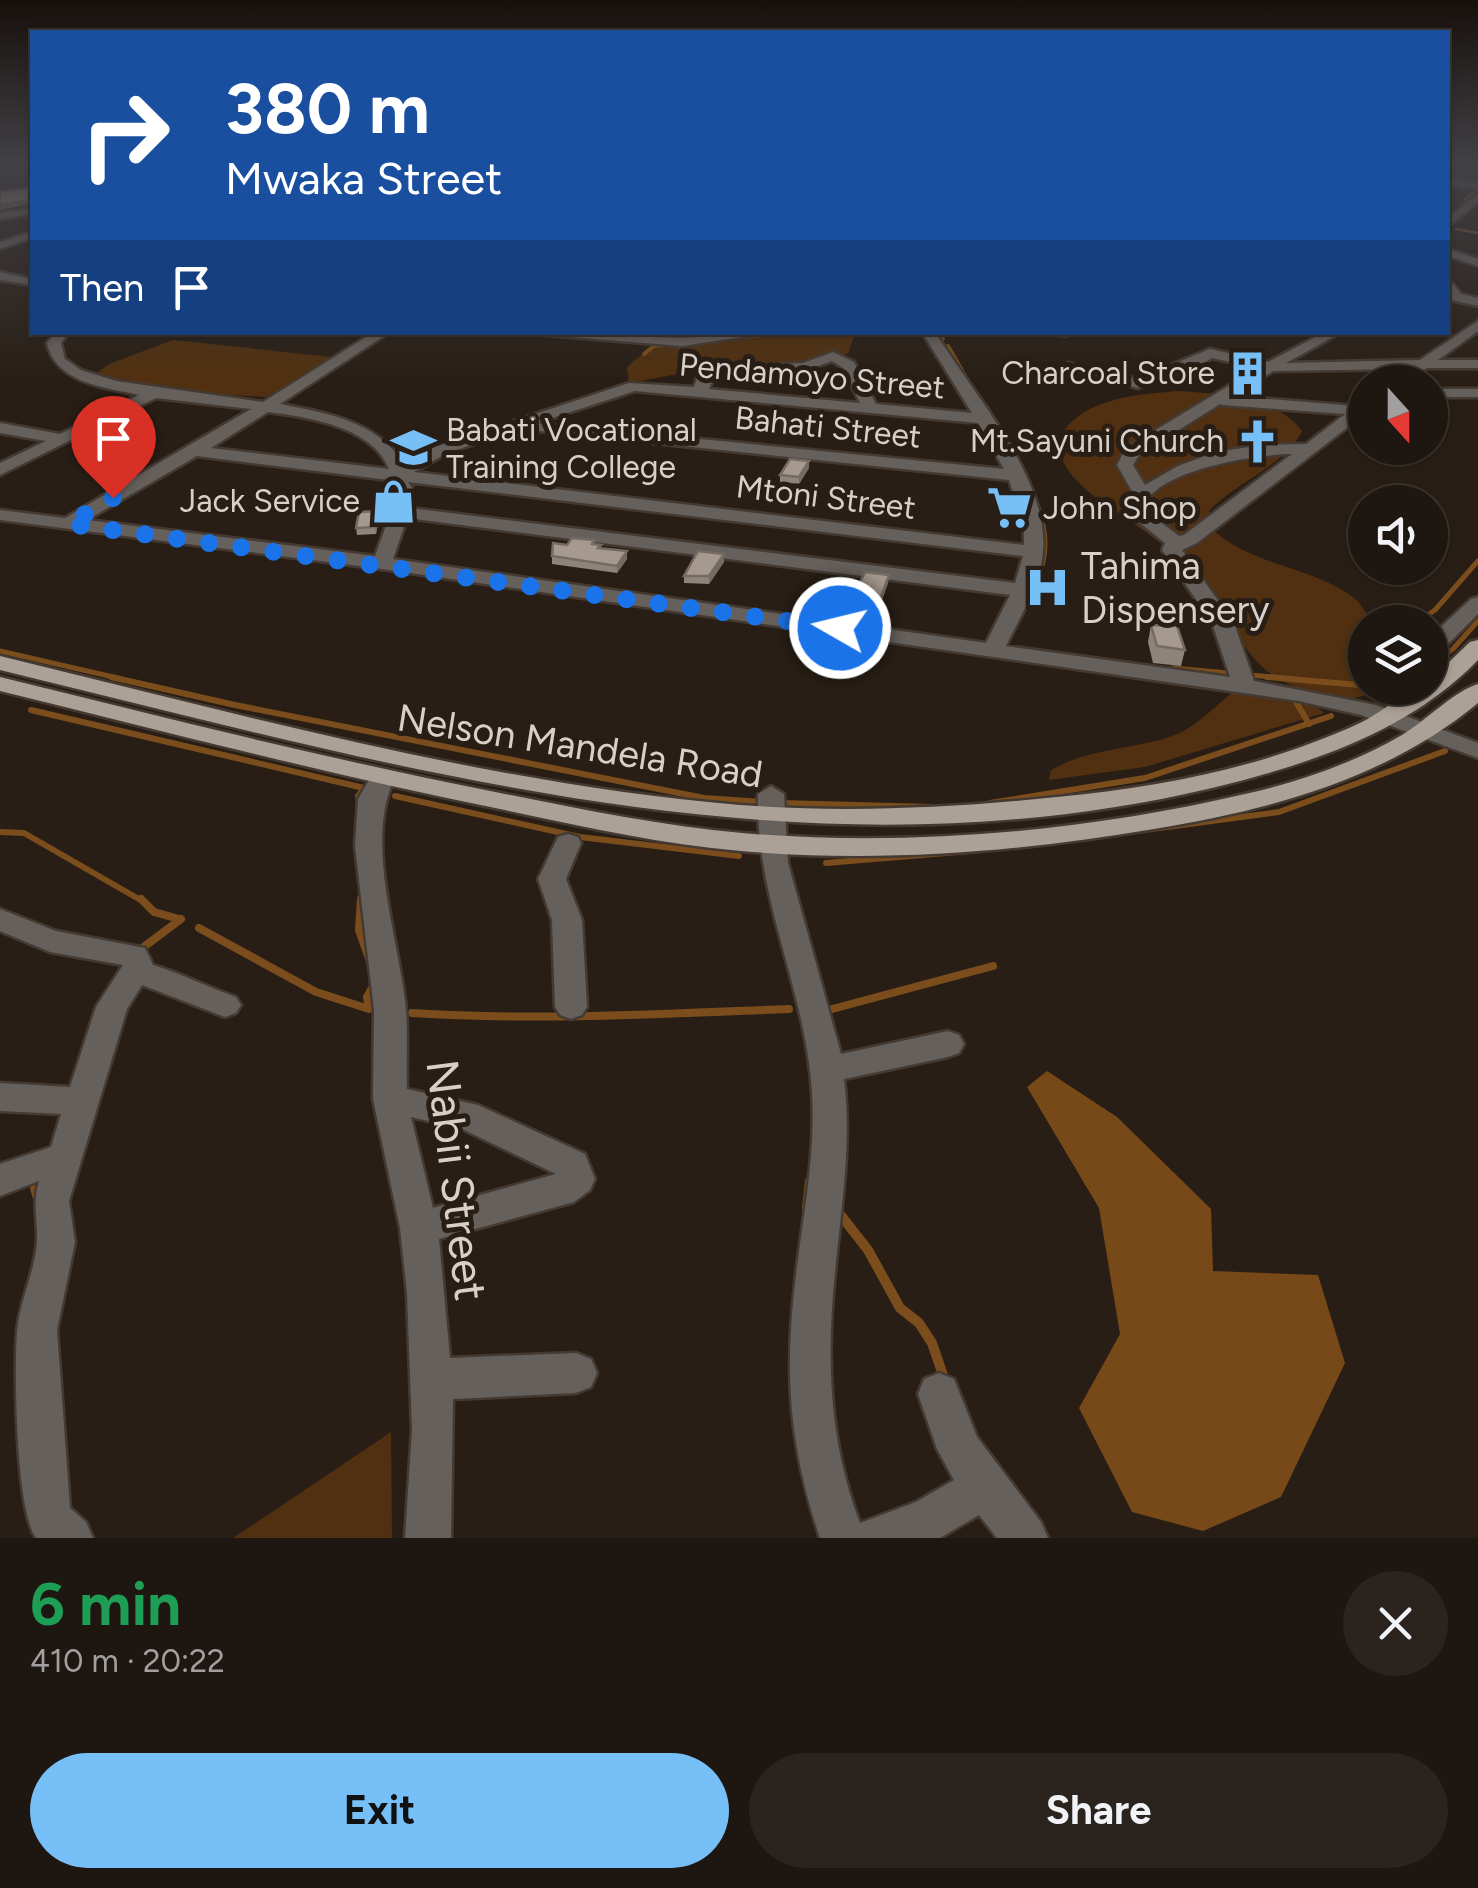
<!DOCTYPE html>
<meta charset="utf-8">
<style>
:root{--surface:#1e1610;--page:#2b231e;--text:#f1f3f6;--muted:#a19f9f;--line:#3c3530;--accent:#77bff7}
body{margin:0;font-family:Figtree,sans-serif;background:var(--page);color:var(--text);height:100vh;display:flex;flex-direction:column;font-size:38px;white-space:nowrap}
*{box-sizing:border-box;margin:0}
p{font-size:32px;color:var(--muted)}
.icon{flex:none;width:55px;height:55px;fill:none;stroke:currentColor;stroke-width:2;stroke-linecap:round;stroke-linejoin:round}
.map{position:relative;height:1538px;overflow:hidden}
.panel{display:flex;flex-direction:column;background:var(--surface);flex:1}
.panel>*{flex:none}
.top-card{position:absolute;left:30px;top:30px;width:1420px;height:305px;border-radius:0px;box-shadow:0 2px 8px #0004,0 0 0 2px var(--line);background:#1a4fa0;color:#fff;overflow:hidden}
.needle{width:65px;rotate:159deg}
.tools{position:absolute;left:1348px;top:365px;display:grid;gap:20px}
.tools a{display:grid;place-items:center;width:100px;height:100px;border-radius:50%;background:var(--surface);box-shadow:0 2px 8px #0004,0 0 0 2px var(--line);font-size:50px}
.pin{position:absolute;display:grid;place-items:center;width:85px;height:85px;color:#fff;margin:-102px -42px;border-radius:50% 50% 50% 0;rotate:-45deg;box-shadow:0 0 10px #0007}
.pin .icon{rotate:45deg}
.me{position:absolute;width:110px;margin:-55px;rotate:278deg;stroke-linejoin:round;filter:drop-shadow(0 0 8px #0008)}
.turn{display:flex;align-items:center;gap:35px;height:210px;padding:0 30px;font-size:45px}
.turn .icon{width:130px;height:130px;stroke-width:2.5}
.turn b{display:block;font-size:70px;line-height:85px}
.then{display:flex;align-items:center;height:95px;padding:0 30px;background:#0003;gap:20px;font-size:38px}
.round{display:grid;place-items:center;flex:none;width:105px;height:105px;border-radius:52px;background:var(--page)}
.headline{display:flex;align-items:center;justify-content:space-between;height:170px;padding:0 30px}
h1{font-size:60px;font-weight:700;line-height:75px;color:#1e9e55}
.action{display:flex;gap:20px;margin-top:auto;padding:20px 30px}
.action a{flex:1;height:115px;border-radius:60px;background:var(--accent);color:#111;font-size:40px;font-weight:700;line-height:115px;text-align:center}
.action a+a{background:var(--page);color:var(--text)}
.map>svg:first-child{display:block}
</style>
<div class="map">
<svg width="1478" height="1538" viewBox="0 0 1478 1538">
<rect width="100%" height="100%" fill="#281e15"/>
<g fill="#503010">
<path d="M856,332L848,353L823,364L710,368L629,383L627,368C664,321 798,332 856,332Z"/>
<polygon points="173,340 332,357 312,373 266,397 178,392 91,377 109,364"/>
<path d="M1177,391C1216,393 1278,397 1302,431C1288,463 1236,482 1209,511L1211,528C1252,567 1310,565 1354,598C1362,604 1366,615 1374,622H1365V688H1383C1347,708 1310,697 1276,677C1242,657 1235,622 1213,593C1206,583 1193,577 1184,568C1175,560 1168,549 1158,541C1124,513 1064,489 1057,443C1077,398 1134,395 1177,391Z"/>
<path d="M1232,693C1262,693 1302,691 1324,713L1145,767L1049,780L1051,770C1088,749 1126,750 1166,738C1192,731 1211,710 1232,693Z"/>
<polygon points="391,1432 392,1538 233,1538"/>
</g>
<polygon fill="#774918" points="1047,1071 1117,1117 1211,1209 1213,1271 1318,1275 1345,1363 1281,1497 1203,1531 1132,1512 1079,1408 1120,1334 1099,1208 1027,1087"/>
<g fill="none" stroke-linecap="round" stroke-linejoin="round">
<g stroke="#7b4d1c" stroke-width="2.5">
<polyline points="0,165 7,165"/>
<polyline points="1465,199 1478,190"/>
<polyline points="1448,218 1465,202"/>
<polyline points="1452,224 1478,201"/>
<polyline points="1456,229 1478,233"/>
</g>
<g stroke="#7b4d1c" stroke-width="4">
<polyline points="939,332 943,339"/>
<polyline points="709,341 787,332"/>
<polyline points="931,346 969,409"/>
<polyline points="948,346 968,381"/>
<polyline points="644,354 654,346 671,344"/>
<polyline points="987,407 1003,437"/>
<polyline points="1033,496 1036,503"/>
</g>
<g stroke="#7b4d1c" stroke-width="5">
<path d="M1026,604C1046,568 1052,539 1035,500"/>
<polyline points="1418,622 1435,610 1478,561"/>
<polyline points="0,651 122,679"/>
<polyline points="1430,665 1453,649 1478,621"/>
<polyline points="1173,668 1294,679"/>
</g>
<g stroke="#7b4d1c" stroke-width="6">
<polyline points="111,677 235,705 704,798 762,802"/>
<polyline points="1267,677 1359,685 1365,679"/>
<polyline points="1292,695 1309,724"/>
<polyline points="31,710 364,788 358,796 359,803"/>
<polyline points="395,796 580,837 739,856"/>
<polyline points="780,803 932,807"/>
<polyline points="990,803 1145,778 1331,716"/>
<polyline points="0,832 24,833 144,902"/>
<polyline points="1025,846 1279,812 1445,751"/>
<polyline points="826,863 982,850"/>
<polyline points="361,902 362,890"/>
</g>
<g stroke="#7b4d1c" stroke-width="8">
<polyline points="141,899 154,912 179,919"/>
<polyline points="361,899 359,930 373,970"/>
<polyline points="199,928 316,992 369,1009 367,997 376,981"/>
<polyline points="137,952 181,919"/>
<polyline points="821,1012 993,966"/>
<path d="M412,1013C538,1021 663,1014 789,1009"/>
<polyline points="809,1183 811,1177"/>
</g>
<g stroke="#7b4d1c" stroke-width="10">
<polyline points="35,1188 39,1201"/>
<polyline points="807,1208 810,1181"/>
<polyline points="839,1213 868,1250 900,1308 919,1323 932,1343 945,1381"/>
</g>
<defs>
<g id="minor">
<polygon points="1448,178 1478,183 1478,189 1448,184"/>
<polygon points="1478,194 1478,202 1448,226 1448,218"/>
<polygon points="32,208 32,214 0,219 0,213"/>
<polygon points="32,232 32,238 0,249 0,242"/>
<polygon points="1448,249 1478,259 1478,266 1448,256"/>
<polygon points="0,272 32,279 32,285 0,280"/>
<polygon points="1453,284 1461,294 1478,298 1478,306 1451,300 1448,287"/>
<path d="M1478,321V331L1438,360H1478V368H1427L1407,382H1391L1407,369L1273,371L1233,396L1356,406L1365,402V414L1197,543L1182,550L1234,623L1254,681L1376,705L1478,743V758L1361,715L1299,701L382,569L0,520V510L65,518L251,409L156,398L0,475V463L46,441L0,433V423L60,434L139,395C103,387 56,383 47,343L56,332H69L61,343L65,359L81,370L116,381L263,402L374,332H390L280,404C327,413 377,421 404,464L435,447L629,383L694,387L698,374L707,367L803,363L833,352L854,362L876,404L972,413L922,332H935C971,391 1050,479 1043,552C1041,585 1020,616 1006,646L1230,677L1212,623L1162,550L1165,543L1125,511L1133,493L1117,465L1126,448L1258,368L1212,358L1194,369L1138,388L1068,369V363L1137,379L1210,349L1268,362L1325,332H1342L1286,363L1420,360ZM832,361L843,368L860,403L709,389L715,374L805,371ZM635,391L978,423L1004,469L537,423ZM1220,404L1222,405L1345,414L1306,444L1263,445L1216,452L1178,466L1145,485L1133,465L1139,455ZM268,412C308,417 373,427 389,469L211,448ZM520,429L1009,480L1024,526V545L414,472L447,453ZM1292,454L1184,535L1179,536L1143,509C1152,470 1258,454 1292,454ZM197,456L389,480L394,488L391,512L375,556L87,520ZM408,482L1023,556L1015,583L410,508L412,488ZM407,518L1010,595L986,643L393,559Z"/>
<polygon points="507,332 682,338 775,332 682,346"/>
<polygon points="1032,332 1072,332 1066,336"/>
<rect x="1430" y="389" width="48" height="8"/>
<polygon points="1478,597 1478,614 1438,654 1430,656 1430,637 1471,599"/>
<path d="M1378,688H1400L1426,704L1414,711C1401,708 1383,701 1378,688Z"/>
<path d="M382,770L395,778C363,840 400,942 406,1010C408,1036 406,1063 407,1089L478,1105L585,1154L595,1179L590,1190L574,1202L439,1239L450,1358L576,1353L591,1359L597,1373L591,1387L576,1393L453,1399L451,1538H405L412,1430L407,1293L400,1228L373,1099L374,1010L355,846L358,799L373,773ZM411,1117L460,1128L556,1174L433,1208Z"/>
<path d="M771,786L784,794L788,863L841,1054L948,1031L959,1035L964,1044L959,1053L948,1057L844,1079C852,1144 841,1208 835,1272C826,1358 829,1442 860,1523L916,1502L954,1480L937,1449L918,1394L924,1379L939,1373L954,1379L977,1437L1041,1522L1048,1538H997L979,1515L940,1538H820C789,1445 784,1373 796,1275C803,1215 816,1154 812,1093C806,990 755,898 758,794Z"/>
<polygon points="568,834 578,837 581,843 566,879 582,920 587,1007 582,1015 571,1019 560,1015 555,1007 552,920 538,879 558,837"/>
<path d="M0,909L56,931L145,948L153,965C183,974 207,987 236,997L241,1005L236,1013L225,1017L142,985L127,1009L69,1201L75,1242L57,1330L70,1508L86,1522L93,1538H36C16,1511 14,1371 17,1332C19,1302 35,1272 37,1242C38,1219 32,1204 39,1181L0,1196V1164L51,1147L61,1114L0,1111V1083L70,1087L96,1007L123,965L50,952L0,931Z"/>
</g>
<g id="major">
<path d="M1478,640V660C1407,733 1309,764 1212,788C798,886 401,767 0,670V656C244,715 489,784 740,805C844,813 954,808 1057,797C1139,789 1223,775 1301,747C1322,739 1344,731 1364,721C1383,711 1409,688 1430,688V680L1470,642Z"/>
<path d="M0,677C166,718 332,760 500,793C580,809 661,826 742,833C909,847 1082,832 1245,794C1299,782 1354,763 1402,735C1424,722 1456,690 1478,684V703C1386,779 1270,810 1154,829C1018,852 879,863 741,851C660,844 580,826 500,809C332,775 166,732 0,691Z"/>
</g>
</defs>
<use href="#minor" stroke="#443a32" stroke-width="5"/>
<use href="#major" stroke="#443a32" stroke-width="5"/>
<use href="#minor" fill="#66605c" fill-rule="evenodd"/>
<use href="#major" fill="#aca197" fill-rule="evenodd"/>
</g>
<g fill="#8f847a">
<polygon points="809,468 799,484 780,482 780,475"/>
<polygon points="378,511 379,519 376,534 357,535 356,528"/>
<polygon points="594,540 595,544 601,548 627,559 617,573 552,564 552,556"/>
<polygon points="724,554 724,562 709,584 684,583 684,576"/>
<polygon points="888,583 879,608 852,605 853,597"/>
<polygon points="1151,625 1185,650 1181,666 1153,663 1148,642"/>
</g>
<g fill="#746b63">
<polygon points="30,200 31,204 0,210 0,205"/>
<polygon points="809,461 809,468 799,484 799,477"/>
<polygon points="378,511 379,519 376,534 375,527"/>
<polygon points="627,551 627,559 617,573 617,566"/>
<polygon points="724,554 724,562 709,584 709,576"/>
<polygon points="889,575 888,583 879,608 880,600"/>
</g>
<g fill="#a6998e" stroke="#746b63" stroke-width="2.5">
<polygon points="32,188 32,202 30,200 0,205 0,192"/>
<polygon points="790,459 809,461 799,477 780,475"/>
<polygon points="378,511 375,527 356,528 359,512"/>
<polygon points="572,538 594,540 592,544 601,545 598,548 627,551 617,566 552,556 553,543 567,545"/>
<polygon points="698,551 724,554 709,576 684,576"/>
<polygon points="865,572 889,575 880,600 853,597"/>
<polygon points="1151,625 1177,626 1185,650 1157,646"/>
</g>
<linearGradient id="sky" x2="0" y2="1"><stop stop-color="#16100c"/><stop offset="0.43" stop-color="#424146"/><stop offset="1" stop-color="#424146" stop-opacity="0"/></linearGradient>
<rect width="1478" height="380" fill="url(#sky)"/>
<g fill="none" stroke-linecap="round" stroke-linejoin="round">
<polyline stroke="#1a73e8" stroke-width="18" stroke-dasharray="0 32.4" points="113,498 68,524 840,628"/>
</g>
<defs>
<symbol id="building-bare" viewBox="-9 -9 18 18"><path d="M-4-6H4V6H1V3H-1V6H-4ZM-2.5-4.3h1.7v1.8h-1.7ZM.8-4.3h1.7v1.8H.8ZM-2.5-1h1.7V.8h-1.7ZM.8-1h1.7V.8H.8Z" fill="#77bff7" stroke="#281e15" stroke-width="2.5" paint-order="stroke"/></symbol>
<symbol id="church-bare" viewBox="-9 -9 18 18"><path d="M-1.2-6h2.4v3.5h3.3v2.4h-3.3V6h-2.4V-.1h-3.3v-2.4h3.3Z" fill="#77bff7" stroke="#281e15" stroke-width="2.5" paint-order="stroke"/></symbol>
<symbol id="university-bare" viewBox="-9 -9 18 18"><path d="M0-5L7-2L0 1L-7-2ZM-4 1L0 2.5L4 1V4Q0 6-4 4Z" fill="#77bff7" stroke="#281e15" stroke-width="2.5" paint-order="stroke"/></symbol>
<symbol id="shop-bare" viewBox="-9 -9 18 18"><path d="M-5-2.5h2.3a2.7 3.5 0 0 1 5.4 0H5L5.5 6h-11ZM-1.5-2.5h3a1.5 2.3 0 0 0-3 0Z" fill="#77bff7" stroke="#281e15" stroke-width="2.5" paint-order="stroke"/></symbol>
<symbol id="supermarket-bare" viewBox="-9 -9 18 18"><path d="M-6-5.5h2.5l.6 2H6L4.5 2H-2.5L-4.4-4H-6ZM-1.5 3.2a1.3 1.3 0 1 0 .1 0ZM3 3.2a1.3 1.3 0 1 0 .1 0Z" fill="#77bff7" stroke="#281e15" stroke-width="2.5" paint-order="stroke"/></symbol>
<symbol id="hospital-bare" viewBox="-9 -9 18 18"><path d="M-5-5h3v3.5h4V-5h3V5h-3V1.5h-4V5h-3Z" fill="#77bff7" stroke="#281e15" stroke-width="2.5" paint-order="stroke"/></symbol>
</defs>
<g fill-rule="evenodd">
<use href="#building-bare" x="1216" y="342" width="63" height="63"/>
<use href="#church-bare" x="1226" y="410" width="63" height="63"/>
<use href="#university-bare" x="382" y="416" width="63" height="63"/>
<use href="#shop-bare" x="362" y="470" width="63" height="63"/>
<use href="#supermarket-bare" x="978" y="476" width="63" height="63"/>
<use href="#hospital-bare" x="1016" y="556" width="63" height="63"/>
</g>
<g text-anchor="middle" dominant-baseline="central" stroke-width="10" stroke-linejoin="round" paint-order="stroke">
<g font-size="32" fill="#d7d0ca" stroke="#281e15" text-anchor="end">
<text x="1215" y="373">Charcoal Store</text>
<text x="446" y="430" text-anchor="start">Babati Vocational<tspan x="446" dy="37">Training College</tspan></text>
<text x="1224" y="441">Mt.Sayuni Church</text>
<text x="360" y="501">Jack Service</text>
<text x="1043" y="508" text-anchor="start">John Shop</text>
</g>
<g font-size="32" fill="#d7d0ca" stroke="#281e15">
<text transform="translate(812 376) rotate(5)">Pendamoyo Street</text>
<text transform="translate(828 427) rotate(6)">Bahati Street</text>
<text transform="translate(826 497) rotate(7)">Mtoni Street</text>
</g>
<g font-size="38" fill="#d7d0ca" stroke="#281e15" text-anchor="start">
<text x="1081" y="566">Tahima<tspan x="1081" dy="44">Dispensery</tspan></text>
</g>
<g font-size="38" fill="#d7d0ca" stroke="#281e15">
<text transform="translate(580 746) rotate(9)">Nelson Mandela Road</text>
</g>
<g font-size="45" fill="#d7d0ca" stroke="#281e15">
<text transform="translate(457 1180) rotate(83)">Nabii Street</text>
</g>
</g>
</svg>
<div class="tools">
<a><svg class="needle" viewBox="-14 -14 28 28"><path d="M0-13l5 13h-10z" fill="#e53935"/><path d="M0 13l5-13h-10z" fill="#a19f9f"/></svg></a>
<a><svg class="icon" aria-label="sound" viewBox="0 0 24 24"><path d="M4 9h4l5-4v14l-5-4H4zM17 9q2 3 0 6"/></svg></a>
<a><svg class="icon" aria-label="layers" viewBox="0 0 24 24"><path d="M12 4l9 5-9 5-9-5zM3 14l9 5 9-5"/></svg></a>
</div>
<div class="pin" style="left:113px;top:498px;background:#d93025"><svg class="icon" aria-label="arrive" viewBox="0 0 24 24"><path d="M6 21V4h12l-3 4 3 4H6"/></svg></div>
<svg class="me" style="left:840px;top:628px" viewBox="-20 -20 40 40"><circle r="17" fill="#1a73e8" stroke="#fff" stroke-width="3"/><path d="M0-11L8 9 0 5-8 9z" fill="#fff"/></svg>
<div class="top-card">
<div class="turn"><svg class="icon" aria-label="right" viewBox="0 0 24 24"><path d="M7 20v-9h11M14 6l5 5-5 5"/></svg><div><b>380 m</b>Mwaka Street</div></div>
<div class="then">Then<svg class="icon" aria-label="arrive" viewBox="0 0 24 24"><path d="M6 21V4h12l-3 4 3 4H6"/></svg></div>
</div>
</div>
<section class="panel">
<div class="headline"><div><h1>6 min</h1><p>410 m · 20:22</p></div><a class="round"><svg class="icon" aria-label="close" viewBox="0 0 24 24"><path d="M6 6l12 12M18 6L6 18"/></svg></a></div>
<div class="action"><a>Exit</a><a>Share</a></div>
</section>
